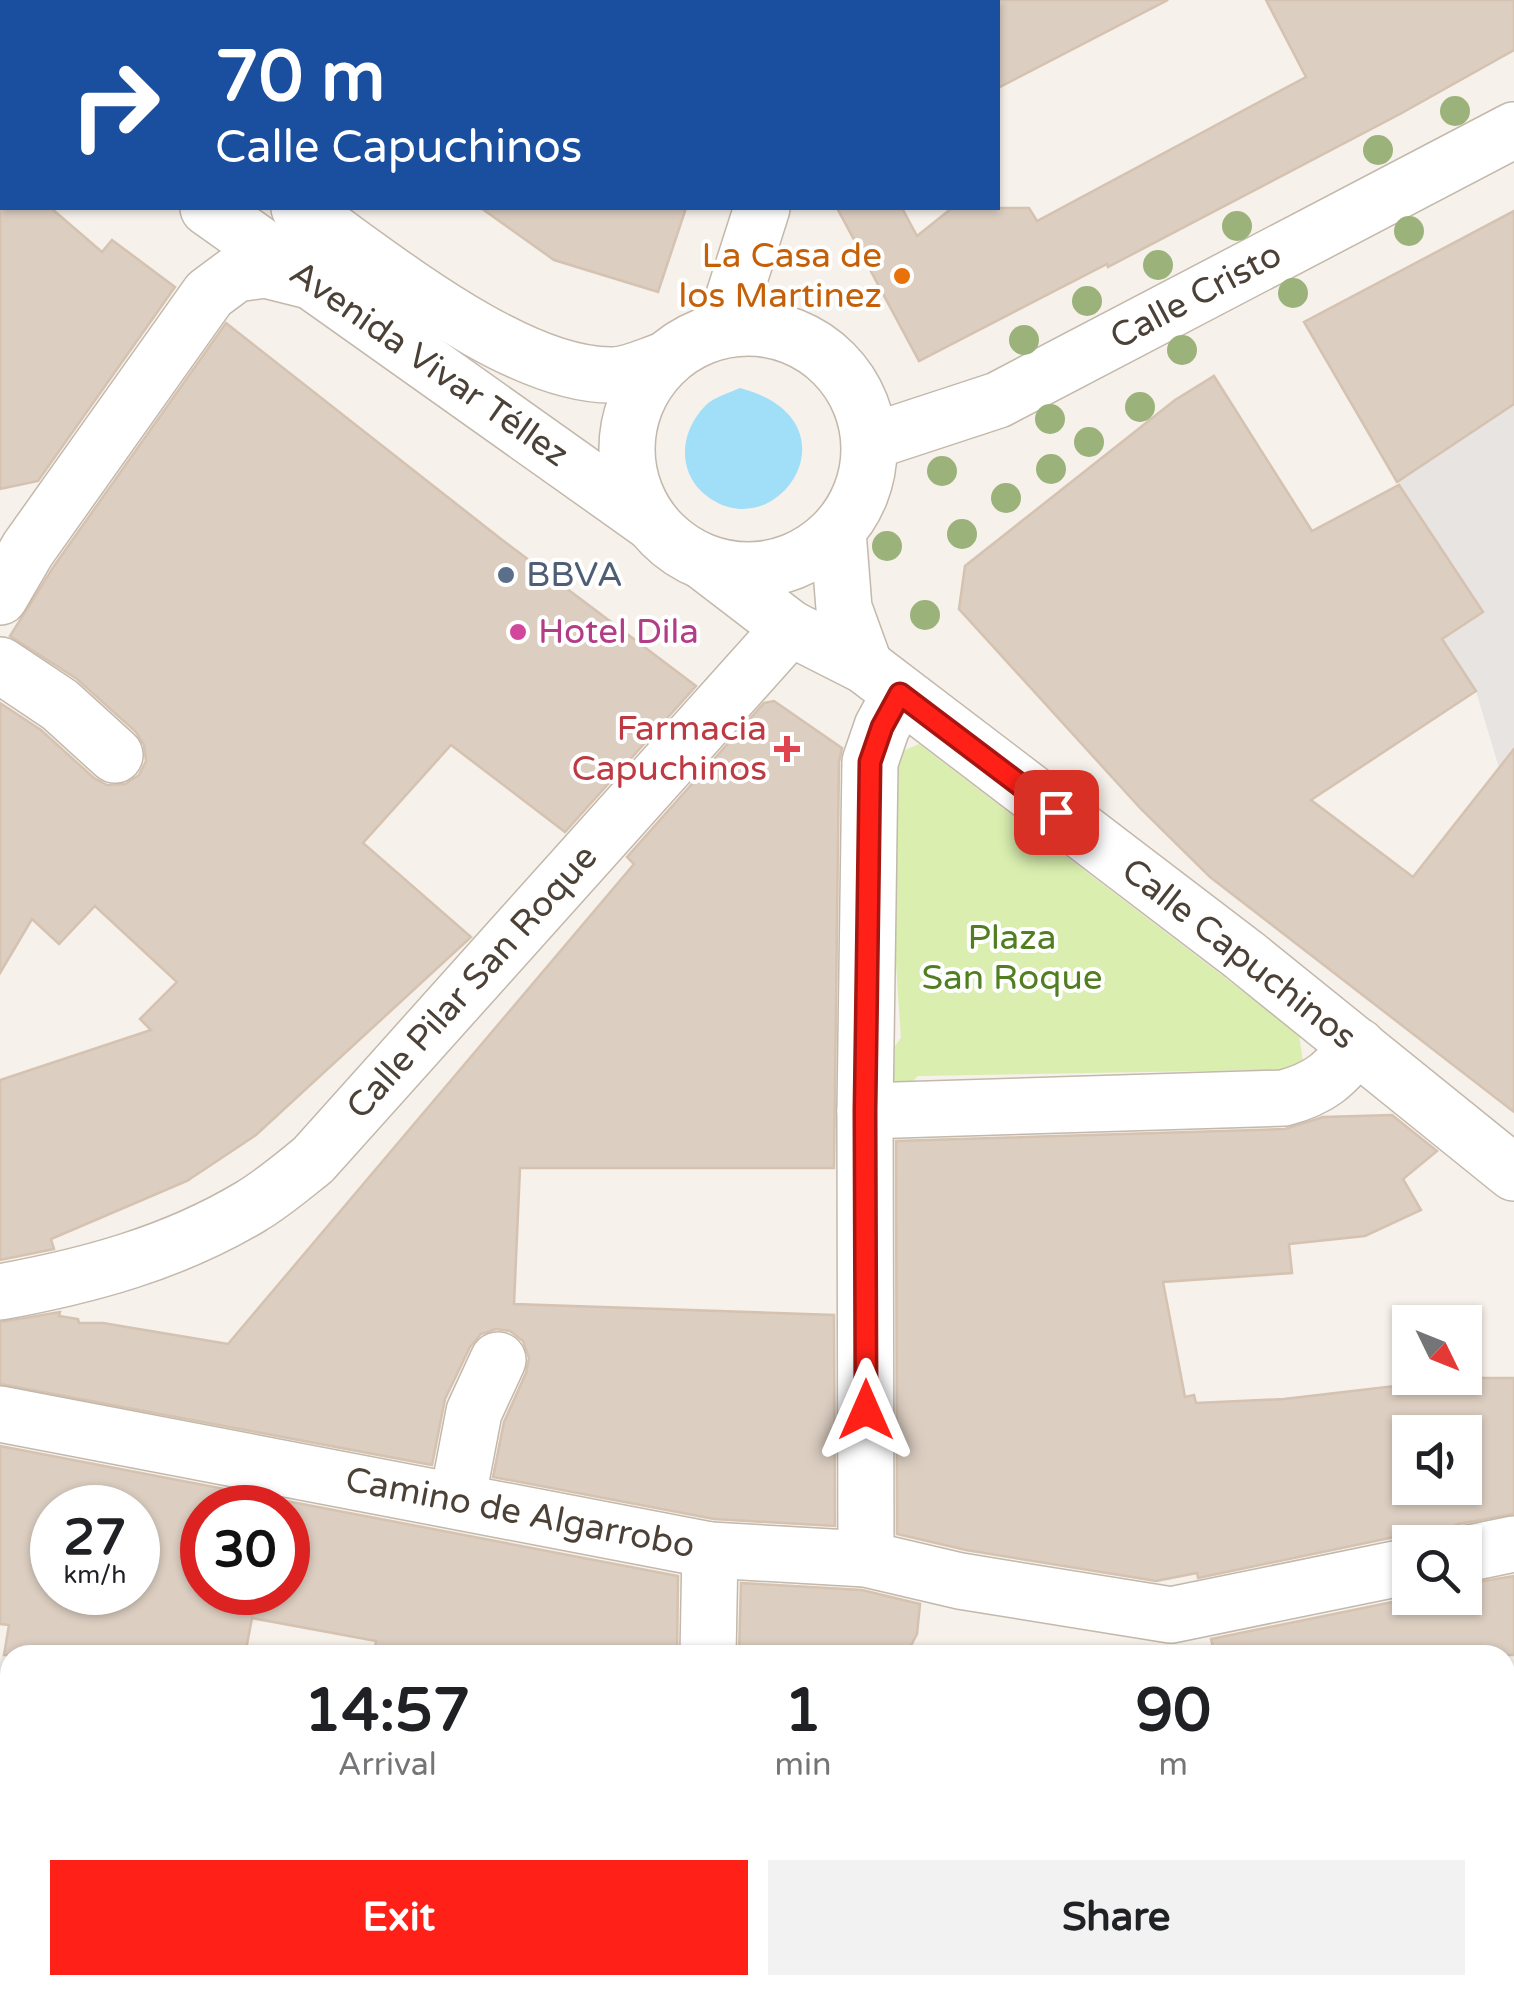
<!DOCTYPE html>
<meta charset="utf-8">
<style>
:root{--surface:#fff;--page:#f2f2f2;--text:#202124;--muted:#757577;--accent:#ff2018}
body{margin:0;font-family:"Varela Round",sans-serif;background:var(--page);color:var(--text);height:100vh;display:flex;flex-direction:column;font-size:38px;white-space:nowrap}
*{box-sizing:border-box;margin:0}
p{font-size:32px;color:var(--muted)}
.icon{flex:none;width:55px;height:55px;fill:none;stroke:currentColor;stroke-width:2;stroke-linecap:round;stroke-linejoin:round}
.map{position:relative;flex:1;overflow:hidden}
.side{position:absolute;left:0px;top:1645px;width:1515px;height:350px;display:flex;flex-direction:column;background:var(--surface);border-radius:30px 30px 0 0;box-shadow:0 2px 8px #0004}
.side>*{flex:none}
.top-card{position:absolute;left:0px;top:0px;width:1000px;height:210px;box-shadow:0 2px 8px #0004;background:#1a4fa0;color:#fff;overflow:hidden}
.needle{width:65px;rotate:133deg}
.tools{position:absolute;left:1392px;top:1305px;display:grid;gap:20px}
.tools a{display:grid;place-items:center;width:90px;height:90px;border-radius:0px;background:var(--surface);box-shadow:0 2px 8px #0004;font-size:50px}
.speed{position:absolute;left:30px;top:1485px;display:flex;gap:20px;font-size:50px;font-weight:700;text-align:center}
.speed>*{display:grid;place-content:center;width:130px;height:130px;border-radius:50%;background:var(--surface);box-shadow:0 2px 8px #0004;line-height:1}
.speed small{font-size:25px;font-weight:400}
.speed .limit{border:15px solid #d22;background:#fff;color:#111}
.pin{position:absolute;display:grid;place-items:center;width:85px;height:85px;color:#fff;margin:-42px;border-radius:20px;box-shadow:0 5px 15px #0006}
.me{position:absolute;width:110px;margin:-55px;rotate:0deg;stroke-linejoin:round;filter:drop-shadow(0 0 8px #0008)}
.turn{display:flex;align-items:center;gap:35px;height:210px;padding:0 50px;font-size:45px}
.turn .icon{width:130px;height:130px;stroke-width:2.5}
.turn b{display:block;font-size:70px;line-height:85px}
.eta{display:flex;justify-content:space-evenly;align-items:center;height:170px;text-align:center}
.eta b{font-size:60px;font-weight:700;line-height:70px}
.button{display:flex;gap:20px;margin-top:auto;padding:20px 50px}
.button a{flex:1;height:115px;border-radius:0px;background:var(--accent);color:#fff;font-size:40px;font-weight:700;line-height:115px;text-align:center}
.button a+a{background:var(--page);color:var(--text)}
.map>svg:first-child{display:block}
</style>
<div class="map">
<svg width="1514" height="1995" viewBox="0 0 1514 1995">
<rect width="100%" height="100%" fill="#f6f1ea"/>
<polygon fill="#d9eeaf" points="919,744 1299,1034 1303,1062 1283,1085 1261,1070 918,1076 898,1095 877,1069 901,1038 882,760"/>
<polygon fill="#e7e4e1" points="1514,404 1514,780 1499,768 1476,691 1442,639 1483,611 1397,481"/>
<path fill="#a1dff8" d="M740,388C858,419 784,539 716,502C677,481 676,435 706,405C714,397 729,393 740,388Z"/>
<g fill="#dccec1" stroke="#d5c2b0" stroke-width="2.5" fill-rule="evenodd">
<polygon points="998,0 1168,0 998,88"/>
<polygon points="1266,0 1514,0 1514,50 1400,114 1108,267 1107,264 919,361 837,208 902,208 917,236 952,208 1029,208 1037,221 1306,77"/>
<polygon points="0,208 51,208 102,252 112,240 175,287 38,481 0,489"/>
<polygon points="481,208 686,208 658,292 554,260"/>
<polygon points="1514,211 1514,404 1397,482 1304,322"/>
<polygon points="226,323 501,539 696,686 565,832 451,745 363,843 471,937 256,1135 187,1181 51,1239 54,1249 0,1260 0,1080 151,1030 140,1019 177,982 95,906 59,944 32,919 0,973 0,703 41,730 94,778 107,785 125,784 139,775 146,761 144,745 136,732 77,679 10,636 54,566"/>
<polygon points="1214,376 1312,531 1399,485 1483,612 1442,639 1476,691 1311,800 1413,877 1514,749 1514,1112 1210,877 1141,809 959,609 965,566 1175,400"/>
<polygon points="774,701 842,748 839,762 834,1168 520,1168 514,1304 834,1315 835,1526 714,1519 493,1477 504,1422 526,1373 529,1358 523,1341 510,1331 496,1329 481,1334 470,1347 445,1399 432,1465 0,1384 0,1322 60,1312 59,1316 78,1319 79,1323 103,1323 228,1344 634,864 627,857 764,703"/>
<path d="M1392,1115L1437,1151L1403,1179L1421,1210L1365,1236L1289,1244L1292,1273L1163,1282L1185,1397L1194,1395L1196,1403L1284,1399L1430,1382L1429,1378H1514V1514L1458,1524L1445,1530L1436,1542L1404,1535L1198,1578L1197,1573L1156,1581L966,1550L897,1534L896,1141L1285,1129L1323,1117ZM1410,1432H1465V1488H1410Z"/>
<path d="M0,1446L678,1576L677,1655H374L376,1641L252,1618L245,1655H4L9,1625L0,1624ZM52,1508H138V1592H52ZM202,1508H288V1592H202Z"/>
<polygon points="1514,1576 1514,1655 1215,1655 1211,1639 1412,1598 1465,1598 1465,1584"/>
<polygon points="741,1583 862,1590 920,1604 917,1634 906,1655 739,1655"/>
</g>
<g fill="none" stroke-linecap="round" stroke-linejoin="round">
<defs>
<g id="minor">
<polyline points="166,2 168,0"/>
<polyline points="829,2 829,0"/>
<polyline points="0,10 2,12"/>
<polyline points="0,57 2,58"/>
<polyline points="208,208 649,521"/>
<path d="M299,208C379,263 515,377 613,375C629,375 649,365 665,360"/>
<polyline points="724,327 762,208"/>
<circle cx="748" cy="449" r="121"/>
<polyline points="870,442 998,400 1514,130"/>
<polyline points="838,532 844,608 865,666"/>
<polyline points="0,597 28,549 209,294 236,274 266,270 310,281"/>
<polyline points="790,628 865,666 1244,955 1514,1173"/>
<polyline points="0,665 60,705 115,755"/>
<path d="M865,1111L1284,1098C1321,1088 1334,1075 1358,1046"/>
<path d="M0,1292C88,1276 173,1253 250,1207C272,1194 293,1176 313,1160L790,628L705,563"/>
<polyline points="0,1414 710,1550 866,1559 960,1581 1171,1615 1410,1566"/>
<polyline points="457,1501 474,1412 498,1360"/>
<polyline points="1465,1554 1514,1544"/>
<polyline points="866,1559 865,1111 870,762 882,727 900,694"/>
<polyline points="708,1655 710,1550"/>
<polyline points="0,1757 10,1765"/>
<polyline points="255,1985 267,1995"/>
<polyline points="760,1985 763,1995"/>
<polyline points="1442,1995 1472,1985"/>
</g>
</defs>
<use href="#minor" stroke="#c3b8ab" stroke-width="58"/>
<use href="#minor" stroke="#fff" stroke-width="55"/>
</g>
<g fill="#9bb27b">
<circle cx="1455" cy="111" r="15"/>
<circle cx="1378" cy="150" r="15"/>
<circle cx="1237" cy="226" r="15"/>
<circle cx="1409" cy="231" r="15"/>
<circle cx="1158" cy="265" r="15"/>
<circle cx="1293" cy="293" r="15"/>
<circle cx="1087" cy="301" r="15"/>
<circle cx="1024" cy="340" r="15"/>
<circle cx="1182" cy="350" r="15"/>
<circle cx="1140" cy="407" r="15"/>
<circle cx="1050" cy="419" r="15"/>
<circle cx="1089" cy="442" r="15"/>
<circle cx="1051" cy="469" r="15"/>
<circle cx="942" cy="471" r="15"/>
<circle cx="1006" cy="498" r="15"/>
<circle cx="962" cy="534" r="15"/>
<circle cx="887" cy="546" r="15"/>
<circle cx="925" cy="615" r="15"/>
</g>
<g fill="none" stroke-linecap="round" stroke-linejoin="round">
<defs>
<polyline id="route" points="866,1410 865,1111 870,762 882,727 900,694 1056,812"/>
</defs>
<use href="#route" stroke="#a61510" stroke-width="25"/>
<use href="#route" stroke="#ff2018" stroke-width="18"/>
</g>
<circle fill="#e8710a" stroke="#fff" stroke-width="4" cx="902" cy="276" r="10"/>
<circle fill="#5c6f8a" stroke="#fff" stroke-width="4" cx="506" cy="575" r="10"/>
<circle fill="#d1479c" stroke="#fff" stroke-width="4" cx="518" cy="632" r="10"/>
<path fill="#e0444e" stroke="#fff" stroke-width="4" d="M782 734h10v10h10v10h-10v10h-10v-10h-10v-10h10z"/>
<g text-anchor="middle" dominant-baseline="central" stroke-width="8" stroke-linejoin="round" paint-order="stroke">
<g font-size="35" fill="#c56008" stroke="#fff" text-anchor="end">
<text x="882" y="256">La Casa de<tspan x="882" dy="40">los Martinez</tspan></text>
</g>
<g font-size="35" fill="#4b4137" stroke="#fff">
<text transform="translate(1196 296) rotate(-28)">Calle Cristo</text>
<text transform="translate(429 364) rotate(35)">Avenida Vivar Téllez</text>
<text transform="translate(1239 954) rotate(38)">Calle Capuchinos</text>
<text transform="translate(472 982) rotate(-48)">Calle Pilar San Roque</text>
<text transform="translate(520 1513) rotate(11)">Camino de Algarrobo</text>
</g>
<g font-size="35" fill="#4e5e75" stroke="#fff" text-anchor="start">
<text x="526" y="575">BBVA</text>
</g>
<g font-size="35" fill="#b23c85" stroke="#fff" text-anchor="start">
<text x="538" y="632">Hotel Dila</text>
</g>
<g font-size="35" fill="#be3a42" stroke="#fff" text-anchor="end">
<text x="767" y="729">Farmacia<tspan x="767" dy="40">Capuchinos</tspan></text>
</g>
<g font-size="35" fill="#507e21" stroke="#fff">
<text x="1012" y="938">Plaza<tspan x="1012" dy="40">San Roque</tspan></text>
</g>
</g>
</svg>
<div class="tools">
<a><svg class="needle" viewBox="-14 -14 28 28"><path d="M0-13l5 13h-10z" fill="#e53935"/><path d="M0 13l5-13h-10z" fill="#757577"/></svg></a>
<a><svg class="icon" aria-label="sound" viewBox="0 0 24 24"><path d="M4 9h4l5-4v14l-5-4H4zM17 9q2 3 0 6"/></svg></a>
<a><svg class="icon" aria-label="search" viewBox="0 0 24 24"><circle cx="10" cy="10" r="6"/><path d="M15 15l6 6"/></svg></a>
</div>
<div class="speed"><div>27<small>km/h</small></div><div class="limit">30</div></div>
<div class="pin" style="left:1056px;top:812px;background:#d93025"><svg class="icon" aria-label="arrive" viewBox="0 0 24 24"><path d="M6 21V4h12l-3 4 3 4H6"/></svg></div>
<svg class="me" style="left:866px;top:1410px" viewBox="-20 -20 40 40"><path d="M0-17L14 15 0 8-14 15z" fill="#ff2018" stroke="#fff" stroke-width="4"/></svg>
<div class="top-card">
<div class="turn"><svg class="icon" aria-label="right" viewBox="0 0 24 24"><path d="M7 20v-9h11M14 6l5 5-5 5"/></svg><div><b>70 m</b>Calle Capuchinos</div></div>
</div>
<section class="side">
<div class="eta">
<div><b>14:57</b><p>Arrival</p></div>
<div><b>1</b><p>min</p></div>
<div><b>90</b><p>m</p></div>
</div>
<div class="button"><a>Exit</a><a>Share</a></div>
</section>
</div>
